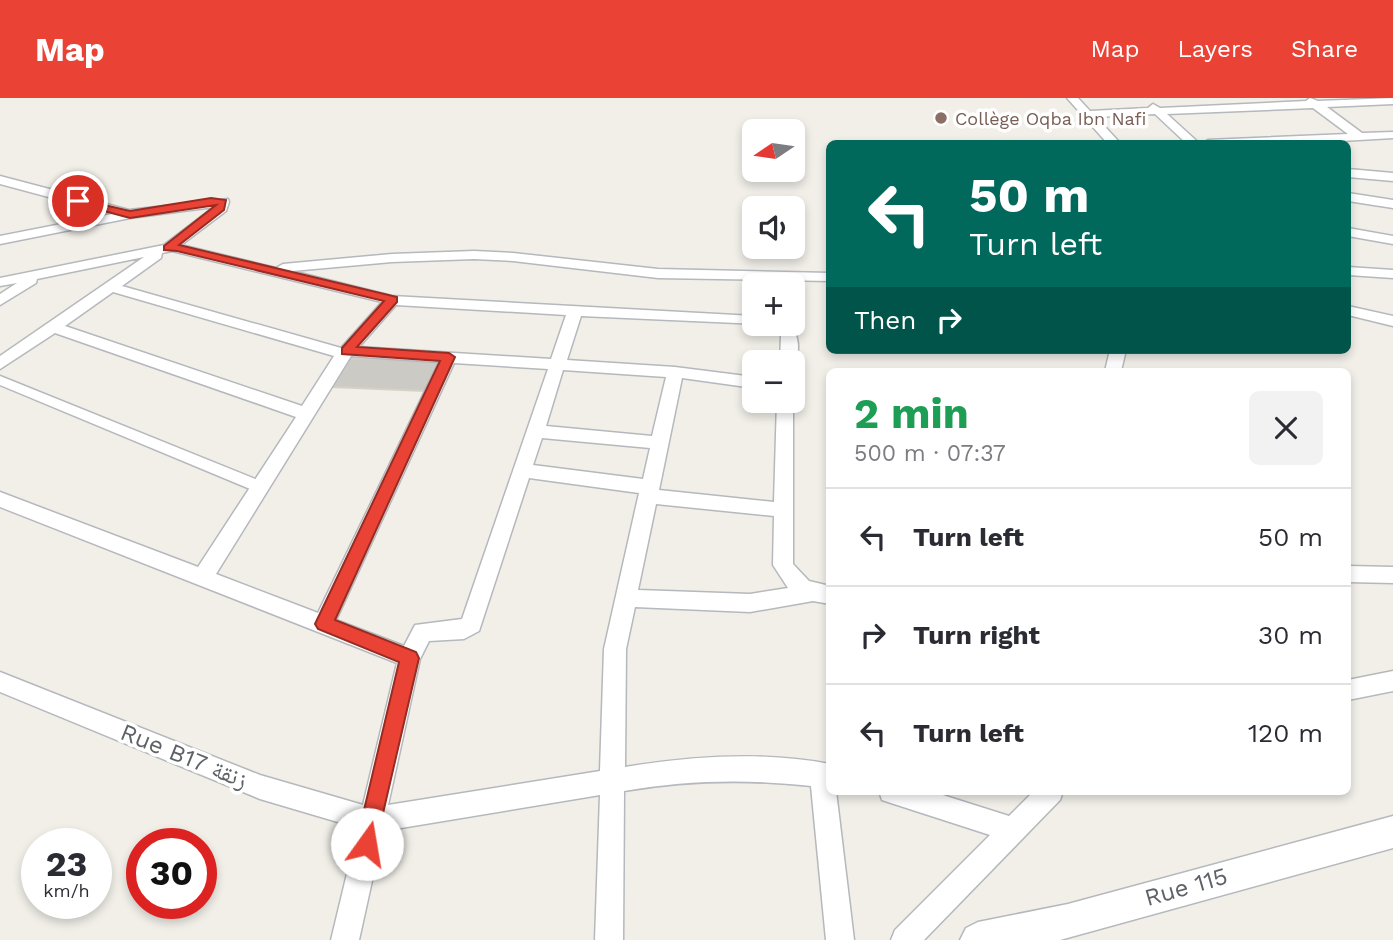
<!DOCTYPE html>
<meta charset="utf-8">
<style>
:root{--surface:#fff;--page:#f2f2f3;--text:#2b2b33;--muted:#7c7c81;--line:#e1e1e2;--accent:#ea4335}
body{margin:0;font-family:"Work Sans","Noto Naskh Arabic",sans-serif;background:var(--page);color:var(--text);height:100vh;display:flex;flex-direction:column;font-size:26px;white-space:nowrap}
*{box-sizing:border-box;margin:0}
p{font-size:23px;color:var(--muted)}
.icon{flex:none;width:38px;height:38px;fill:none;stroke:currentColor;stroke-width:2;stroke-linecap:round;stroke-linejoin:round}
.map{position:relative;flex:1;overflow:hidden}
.sheet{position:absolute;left:826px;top:270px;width:525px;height:427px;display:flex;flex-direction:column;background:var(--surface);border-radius:10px;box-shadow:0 4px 10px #0003}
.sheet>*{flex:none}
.guide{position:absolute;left:826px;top:42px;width:525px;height:214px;border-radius:10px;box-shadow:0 4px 10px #0003;background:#00695c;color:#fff;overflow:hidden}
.needle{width:46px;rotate:257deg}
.controls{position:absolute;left:742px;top:21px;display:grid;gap:14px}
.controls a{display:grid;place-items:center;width:63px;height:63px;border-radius:10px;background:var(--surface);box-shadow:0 4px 10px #0003;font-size:35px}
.speed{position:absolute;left:21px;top:730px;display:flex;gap:14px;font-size:35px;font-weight:700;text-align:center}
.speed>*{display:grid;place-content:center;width:91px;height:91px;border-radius:50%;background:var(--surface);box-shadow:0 4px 10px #0003;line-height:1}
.speed small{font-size:18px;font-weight:400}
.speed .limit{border:10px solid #d22;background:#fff;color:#111}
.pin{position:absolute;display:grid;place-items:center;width:60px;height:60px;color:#fff;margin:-30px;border:4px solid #fff;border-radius:50%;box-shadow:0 2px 7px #0007}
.me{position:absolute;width:77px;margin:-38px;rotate:13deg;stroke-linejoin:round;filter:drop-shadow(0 0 5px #0008)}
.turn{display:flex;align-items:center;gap:24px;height:147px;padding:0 28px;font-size:32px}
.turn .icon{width:91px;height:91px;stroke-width:2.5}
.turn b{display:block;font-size:49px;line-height:60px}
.then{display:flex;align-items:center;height:66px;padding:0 28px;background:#0003;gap:14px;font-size:26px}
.round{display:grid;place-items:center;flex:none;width:74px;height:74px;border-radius:10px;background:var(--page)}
.overview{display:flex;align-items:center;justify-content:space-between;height:119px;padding:0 28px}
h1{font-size:42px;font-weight:700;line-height:52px;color:#1e9e55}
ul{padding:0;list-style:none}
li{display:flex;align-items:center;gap:21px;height:98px;padding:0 28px;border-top:2px solid var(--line)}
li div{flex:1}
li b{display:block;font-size:26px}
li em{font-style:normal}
header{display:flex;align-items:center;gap:42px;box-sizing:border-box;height:98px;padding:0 35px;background:var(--accent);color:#fff}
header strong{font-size:33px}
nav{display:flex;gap:38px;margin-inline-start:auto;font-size:24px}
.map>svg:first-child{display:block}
</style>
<header>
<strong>Map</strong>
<nav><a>Map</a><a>Layers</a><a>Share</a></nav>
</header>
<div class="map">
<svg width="1393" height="842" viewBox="0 0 1393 842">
<rect width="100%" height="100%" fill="#f1efe8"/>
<polygon fill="#cccac5" stroke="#d6d1c6" stroke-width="2" points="350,260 441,261 425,293 333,289"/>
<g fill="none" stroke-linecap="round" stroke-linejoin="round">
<defs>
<polygon id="pedestrian" points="0,278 265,385 267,389 260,394 255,393 0,287"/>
<g id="minor">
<polygon points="1067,0 1078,0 1090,13 1148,10 1153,6 1160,10 1306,3 1310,0 1318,3 1393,0 1393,6 1327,9 1362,35 1393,34 1393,40 1290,46 1202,46 1208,42 1348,36 1313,10 1167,16 1200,46 1187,46 1155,16 1096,19 1121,46 1108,46"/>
<polygon points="1348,71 1393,75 1393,83 1348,79"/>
<path d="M0,78L129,112L228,101L229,104L226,113L181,147L276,170L283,166L392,156L474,153L513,155L658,171L830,175V183L658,180L513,163L474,161L392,164L292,173L392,198L754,218V226H759L581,218L567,262L675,269L754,279V290L682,280L659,392L774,404L777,303L793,302V466L809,483L830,488V506L813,503L750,514L635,509L626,551L625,669C692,658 763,653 830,666V693H836L854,842H826L811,688C747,681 688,682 624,693L623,842H595L600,697L383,733L359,842H331L358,730L260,701L0,594V574L260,677L363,707L397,565L0,409V394L198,469L296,319L55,235L0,271V258L144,159L37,181L36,185L0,207V196L17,185L0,188V180L164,147L214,109L130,120L0,146V138L112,116L0,86ZM172,153L382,204L341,250L122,188L161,160L162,155ZM113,194L334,258L302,308L65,228ZM396,207L566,217L551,261L359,249ZM351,258L439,264L318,515L216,476ZM454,265L548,271L462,521L415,527L404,548L336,522ZM563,272L666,279L652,338L546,328ZM542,340L650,350L643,381L533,367ZM529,380L639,395L604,551L600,673L388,707L420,561L429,543L464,541L479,533ZM656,406L774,418L773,467L788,490L750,496L638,492Z"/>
<polygon points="1348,95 1393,102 1393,110 1348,103"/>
<polygon points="1348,130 1393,138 1393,146 1348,138"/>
<polygon points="1348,169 1393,172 1393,180 1348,177"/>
<polygon points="1348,208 1393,218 1393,228 1348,217"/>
<path d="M770,226H789C800,238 800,253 794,268L793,264H780L781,237Z"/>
<polygon points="1110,252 1126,252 1121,273 1105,273"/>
<polygon points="1348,468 1393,469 1393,485 1348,484"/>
<polygon points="1393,573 1393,593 1348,602 1348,582"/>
<polygon points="879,693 930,693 1009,718 1034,693 1063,693 1060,702 924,842 891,842 895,832 990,737 891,705 882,702"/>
</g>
<polygon id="tertiary" points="1393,718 1393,750 1060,842 960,842 966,830 978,824 1068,806"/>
</defs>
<use href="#pedestrian" stroke="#b5b8bc" stroke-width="3"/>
<use href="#minor" stroke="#b5b8bc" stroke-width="3"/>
<use href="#tertiary" stroke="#b5b8bc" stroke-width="3"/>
<use href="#pedestrian" fill="#fff" fill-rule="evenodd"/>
<use href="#minor" fill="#fff" fill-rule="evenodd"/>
<use href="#tertiary" fill="#fff" fill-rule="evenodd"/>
</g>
<polygon fill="#ea4335" stroke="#982c22" stroke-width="2" points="74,100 130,113 211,100 226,102 224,112 179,147 397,199 397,204 357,249 449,255 455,259 335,522 416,554 419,560 374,754 367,757 359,754 356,746 399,564 318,531 315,526 440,263 342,256 342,250 384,203 177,153 164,152 164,148 216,107 130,120 74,105"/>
<circle fill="#8d6e63" stroke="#fff" stroke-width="2.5" cx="941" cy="20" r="7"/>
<g text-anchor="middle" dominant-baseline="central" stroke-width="7" stroke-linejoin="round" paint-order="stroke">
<g font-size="18" fill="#785e54" stroke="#fff" text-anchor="start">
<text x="955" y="20">Collège Oqba Ibn Nafi</text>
</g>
<g font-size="24" fill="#5f6368" stroke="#fff">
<text transform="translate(184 658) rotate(22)">Rue B17 زنقة</text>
<text transform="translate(1186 789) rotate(-16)">Rue 115</text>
</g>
</g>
</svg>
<div class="controls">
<a><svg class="needle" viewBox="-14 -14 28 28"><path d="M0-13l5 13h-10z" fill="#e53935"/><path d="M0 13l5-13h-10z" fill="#7c7c81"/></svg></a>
<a><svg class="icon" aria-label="sound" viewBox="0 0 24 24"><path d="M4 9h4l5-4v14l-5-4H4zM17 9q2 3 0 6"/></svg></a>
<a>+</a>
<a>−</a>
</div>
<div class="speed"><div>23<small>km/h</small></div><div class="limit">30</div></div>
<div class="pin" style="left:78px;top:103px;background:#d93025"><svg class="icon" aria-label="arrive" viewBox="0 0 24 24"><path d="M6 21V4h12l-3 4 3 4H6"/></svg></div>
<svg class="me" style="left:367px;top:746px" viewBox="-20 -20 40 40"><circle r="19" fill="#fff"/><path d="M0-13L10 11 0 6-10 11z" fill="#ea4335"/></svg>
<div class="guide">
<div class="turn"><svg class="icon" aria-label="left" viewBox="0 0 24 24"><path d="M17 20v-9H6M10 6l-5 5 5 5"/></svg><div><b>50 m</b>Turn left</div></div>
<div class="then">Then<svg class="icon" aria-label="right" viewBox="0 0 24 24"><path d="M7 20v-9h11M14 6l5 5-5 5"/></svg></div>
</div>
<section class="sheet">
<div class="overview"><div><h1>2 min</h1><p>500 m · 07:37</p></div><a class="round"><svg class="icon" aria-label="close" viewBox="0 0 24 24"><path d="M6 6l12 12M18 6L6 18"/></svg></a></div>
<ul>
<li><svg class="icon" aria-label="left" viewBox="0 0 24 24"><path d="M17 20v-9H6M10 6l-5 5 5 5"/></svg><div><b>Turn left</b></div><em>50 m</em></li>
<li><svg class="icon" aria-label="right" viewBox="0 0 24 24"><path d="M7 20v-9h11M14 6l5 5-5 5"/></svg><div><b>Turn right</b></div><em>30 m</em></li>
<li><svg class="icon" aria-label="left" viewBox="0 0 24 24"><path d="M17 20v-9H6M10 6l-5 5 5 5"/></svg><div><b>Turn left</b></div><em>120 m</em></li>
</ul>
</section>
</div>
